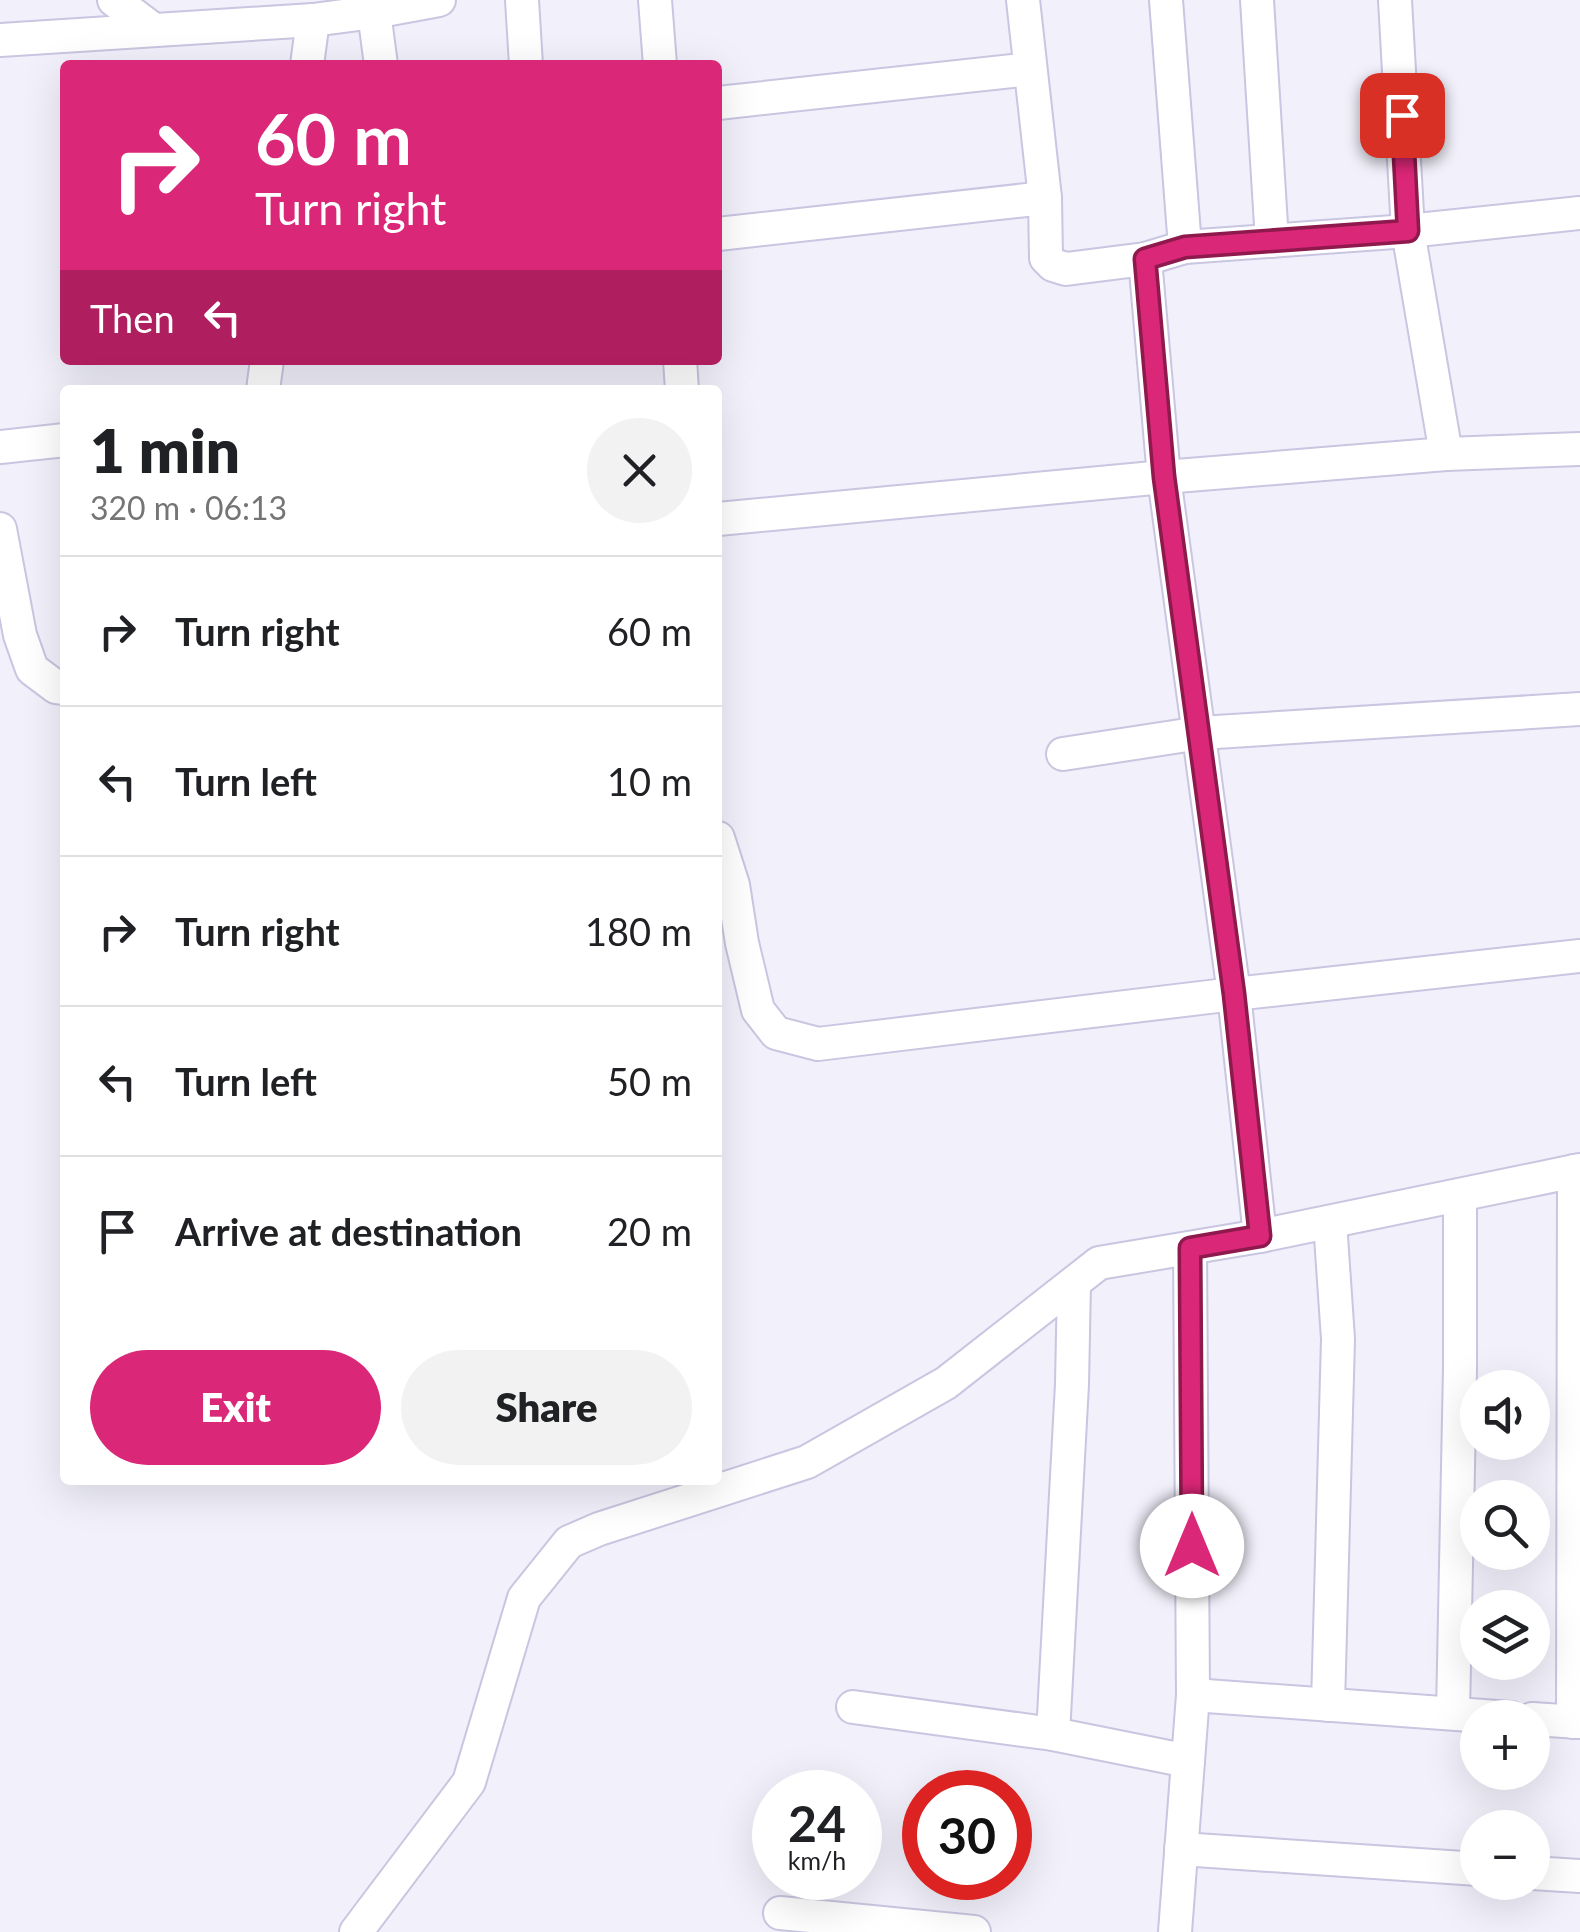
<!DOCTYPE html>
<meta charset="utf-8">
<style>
:root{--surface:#fff;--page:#f2f2f2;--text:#202124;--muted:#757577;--line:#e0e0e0;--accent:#db2777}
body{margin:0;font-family:Lato,sans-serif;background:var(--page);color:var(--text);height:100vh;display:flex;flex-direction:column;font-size:38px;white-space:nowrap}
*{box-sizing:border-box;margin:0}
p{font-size:32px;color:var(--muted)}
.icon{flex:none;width:55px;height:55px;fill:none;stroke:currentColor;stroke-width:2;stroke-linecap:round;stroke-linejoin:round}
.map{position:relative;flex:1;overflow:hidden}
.panel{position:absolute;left:60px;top:385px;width:662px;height:1100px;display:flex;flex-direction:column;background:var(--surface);border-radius:10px;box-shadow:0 10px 40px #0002}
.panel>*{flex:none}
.banner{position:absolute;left:60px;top:60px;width:662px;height:305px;border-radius:10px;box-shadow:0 10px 40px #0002;background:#db2777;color:#fff;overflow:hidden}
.tools{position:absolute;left:1460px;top:1370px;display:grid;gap:20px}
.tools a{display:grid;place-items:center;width:90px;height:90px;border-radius:50%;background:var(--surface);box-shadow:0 10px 40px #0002;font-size:50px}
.speed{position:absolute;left:752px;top:1770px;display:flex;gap:20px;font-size:50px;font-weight:700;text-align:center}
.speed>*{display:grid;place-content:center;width:130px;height:130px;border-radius:50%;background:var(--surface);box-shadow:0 10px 40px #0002;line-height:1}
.speed small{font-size:25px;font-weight:400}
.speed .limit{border:15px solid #d22;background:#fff;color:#111}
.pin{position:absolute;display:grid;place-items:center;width:85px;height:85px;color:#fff;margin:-42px;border-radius:20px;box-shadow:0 5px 15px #0006}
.me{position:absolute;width:110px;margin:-55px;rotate:0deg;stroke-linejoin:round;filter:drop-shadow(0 0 8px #0008)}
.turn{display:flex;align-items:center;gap:35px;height:210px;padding:0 30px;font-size:45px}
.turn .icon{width:130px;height:130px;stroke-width:2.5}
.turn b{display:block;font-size:70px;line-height:85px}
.then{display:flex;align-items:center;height:95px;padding:0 30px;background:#0003;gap:20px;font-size:38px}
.round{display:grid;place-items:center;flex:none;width:105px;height:105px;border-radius:52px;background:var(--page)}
.head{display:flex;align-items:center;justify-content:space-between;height:170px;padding:0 30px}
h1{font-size:60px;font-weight:800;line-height:75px}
.primary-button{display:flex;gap:20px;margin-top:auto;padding:20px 30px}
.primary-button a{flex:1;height:115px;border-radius:60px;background:var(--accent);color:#fff;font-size:40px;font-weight:800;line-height:115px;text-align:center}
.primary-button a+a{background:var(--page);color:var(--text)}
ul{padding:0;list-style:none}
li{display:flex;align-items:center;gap:30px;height:150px;padding:0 30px;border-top:2px solid var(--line)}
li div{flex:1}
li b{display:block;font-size:38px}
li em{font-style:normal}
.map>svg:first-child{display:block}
</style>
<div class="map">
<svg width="1580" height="1932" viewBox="0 0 1580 1932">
<rect width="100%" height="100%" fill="#f1f0fb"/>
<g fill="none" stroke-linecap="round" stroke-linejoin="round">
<defs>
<g id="street">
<polyline points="114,0 154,30"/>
<polyline points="522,0 526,65"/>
<polyline points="655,0 660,65"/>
<polyline points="1023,0 1045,198 1046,258 1053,265 1066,269 1145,259 1185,247 1408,231 1580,213"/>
<polyline points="1166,0 1185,247"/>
<polyline points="1257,0 1272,241"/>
<polyline points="0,40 313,20"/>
<polyline points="307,65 313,20 374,12"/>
<polyline points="381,65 374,12 439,0"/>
<polyline points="718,103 1030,69"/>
<polyline points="718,234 1045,198"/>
<polyline points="1145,259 1164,477 1234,994 1260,1236"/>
<polyline points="680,360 682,390"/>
<polyline points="263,390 267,360"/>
<polyline points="0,447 65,440"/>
<polyline points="1446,454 1580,449"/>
<polyline points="718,519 1164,477 1446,454 1408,231 1395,0"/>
<polyline points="0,529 20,635 32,669 56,687 65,688"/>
<polyline points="1063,754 1200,733 1580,709"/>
<polyline points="718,838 733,885 742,943 758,1010 776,1033 818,1044 1234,994 1580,956"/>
<polyline points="1190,1248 1193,1695"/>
<polyline points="1328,1705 1338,1339 1330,1222"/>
<polyline points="853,1707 1053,1734 1188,1761"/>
<polyline points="1453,1713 1460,1369 1460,1195"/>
<polyline points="1532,1719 1580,1722"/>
<polyline points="1573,1722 1574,1171"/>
<polyline points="1053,1734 1072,1384 1074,1283"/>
<polyline points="1181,1849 1478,1869"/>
<polyline points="1532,1873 1580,1876"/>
<polyline points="780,1913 974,1932"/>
<polyline points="356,1932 469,1782 524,1598 569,1542 599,1529 807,1462 946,1383 1099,1263 1260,1236 1580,1170"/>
<polyline points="1175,1932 1193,1695 1511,1718"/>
</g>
</defs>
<use href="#street" stroke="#c8c6e0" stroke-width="36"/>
<use href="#street" stroke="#fff" stroke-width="32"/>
</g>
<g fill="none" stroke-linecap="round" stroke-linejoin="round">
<defs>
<polyline id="route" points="1192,1546 1190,1248 1260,1236 1234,994 1164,477 1145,259 1185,247 1408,231 1402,115"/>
</defs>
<use href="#route" stroke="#8e194d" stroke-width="25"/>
<use href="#route" stroke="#db2777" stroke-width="18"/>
</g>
</svg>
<div class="tools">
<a><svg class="icon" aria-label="sound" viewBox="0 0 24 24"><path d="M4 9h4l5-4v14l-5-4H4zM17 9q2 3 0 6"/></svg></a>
<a><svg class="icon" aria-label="search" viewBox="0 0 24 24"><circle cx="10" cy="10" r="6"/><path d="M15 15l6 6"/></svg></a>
<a><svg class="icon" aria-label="layers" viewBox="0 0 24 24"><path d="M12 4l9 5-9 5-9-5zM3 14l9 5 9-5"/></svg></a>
<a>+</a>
<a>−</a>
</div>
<div class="speed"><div>24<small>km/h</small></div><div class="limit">30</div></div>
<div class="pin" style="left:1402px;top:115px;background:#d93025"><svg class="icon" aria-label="arrive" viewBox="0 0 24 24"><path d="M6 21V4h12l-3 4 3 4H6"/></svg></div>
<svg class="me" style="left:1192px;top:1546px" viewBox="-20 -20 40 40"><circle r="19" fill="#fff"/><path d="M0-13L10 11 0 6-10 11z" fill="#db2777"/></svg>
<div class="banner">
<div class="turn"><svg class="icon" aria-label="right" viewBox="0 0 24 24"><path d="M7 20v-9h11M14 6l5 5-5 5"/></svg><div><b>60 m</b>Turn right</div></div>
<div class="then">Then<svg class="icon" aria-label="left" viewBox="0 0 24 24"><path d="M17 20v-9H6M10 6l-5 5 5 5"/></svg></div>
</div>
<section class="panel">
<div class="head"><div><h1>1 min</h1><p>320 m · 06:13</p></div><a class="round"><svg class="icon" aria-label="close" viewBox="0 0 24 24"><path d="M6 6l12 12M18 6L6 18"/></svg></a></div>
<ul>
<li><svg class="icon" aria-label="right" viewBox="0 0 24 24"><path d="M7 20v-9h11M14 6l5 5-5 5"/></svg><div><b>Turn right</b></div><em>60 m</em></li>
<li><svg class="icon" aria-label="left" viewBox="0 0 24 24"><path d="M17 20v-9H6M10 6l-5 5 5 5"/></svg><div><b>Turn left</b></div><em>10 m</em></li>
<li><svg class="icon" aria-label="right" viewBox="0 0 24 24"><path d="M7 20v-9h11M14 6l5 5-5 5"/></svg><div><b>Turn right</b></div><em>180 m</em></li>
<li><svg class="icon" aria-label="left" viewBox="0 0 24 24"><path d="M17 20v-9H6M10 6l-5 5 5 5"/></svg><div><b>Turn left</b></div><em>50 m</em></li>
<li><svg class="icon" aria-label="arrive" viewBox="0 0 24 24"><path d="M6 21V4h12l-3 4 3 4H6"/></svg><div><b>Arrive at destination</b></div><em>20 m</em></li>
</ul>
<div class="primary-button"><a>Exit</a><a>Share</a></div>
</section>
</div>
